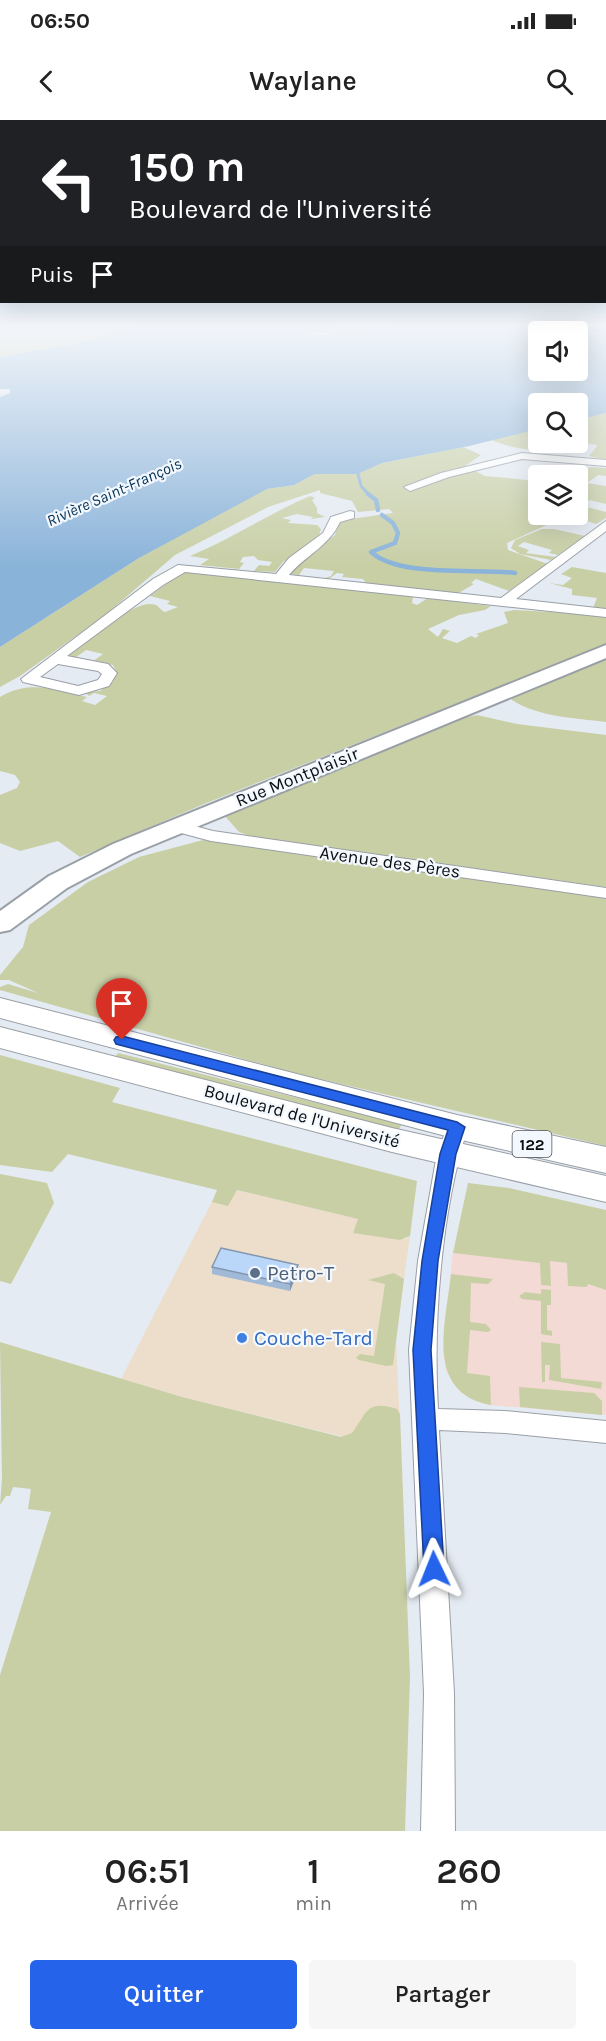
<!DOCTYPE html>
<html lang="fr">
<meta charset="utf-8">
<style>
:root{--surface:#fff;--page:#f6f6f6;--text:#222;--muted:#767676;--accent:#2563eb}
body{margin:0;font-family:Karla,sans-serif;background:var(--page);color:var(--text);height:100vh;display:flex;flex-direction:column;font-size:22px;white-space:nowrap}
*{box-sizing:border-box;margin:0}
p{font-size:20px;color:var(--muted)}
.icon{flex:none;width:33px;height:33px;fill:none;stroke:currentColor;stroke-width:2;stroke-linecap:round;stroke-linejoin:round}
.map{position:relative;height:1711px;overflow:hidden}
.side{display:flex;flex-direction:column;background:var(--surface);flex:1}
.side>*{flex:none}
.guide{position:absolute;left:0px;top:0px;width:606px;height:183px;box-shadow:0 6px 24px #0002;background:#202124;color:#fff;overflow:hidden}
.buttons{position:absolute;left:528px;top:201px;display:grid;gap:12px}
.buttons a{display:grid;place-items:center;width:60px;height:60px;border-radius:6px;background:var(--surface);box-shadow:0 6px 24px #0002;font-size:30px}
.pin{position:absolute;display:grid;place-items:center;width:51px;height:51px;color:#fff;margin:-62px -26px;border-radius:50% 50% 50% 0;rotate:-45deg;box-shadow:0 0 6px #0007}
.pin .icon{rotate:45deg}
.me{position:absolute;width:66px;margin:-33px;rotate:358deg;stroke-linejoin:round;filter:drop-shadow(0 0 4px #0008)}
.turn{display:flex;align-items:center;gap:21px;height:126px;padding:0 30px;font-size:27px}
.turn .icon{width:78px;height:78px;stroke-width:2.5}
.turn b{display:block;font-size:42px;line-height:51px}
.then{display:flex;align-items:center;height:57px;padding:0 30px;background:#0003;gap:12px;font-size:22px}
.eta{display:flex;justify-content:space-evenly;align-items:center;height:102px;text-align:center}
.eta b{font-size:36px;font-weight:600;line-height:42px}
.primary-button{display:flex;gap:12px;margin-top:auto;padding:12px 30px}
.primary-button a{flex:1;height:69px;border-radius:6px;background:var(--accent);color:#fff;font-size:24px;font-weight:600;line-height:69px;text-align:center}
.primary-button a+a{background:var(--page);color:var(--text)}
.status{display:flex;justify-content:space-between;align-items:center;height:42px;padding:0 30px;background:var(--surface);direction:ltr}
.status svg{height:16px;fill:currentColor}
header{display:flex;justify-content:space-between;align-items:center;height:78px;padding:0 30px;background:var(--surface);font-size:27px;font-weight:600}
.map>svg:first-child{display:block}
</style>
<div class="status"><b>06:50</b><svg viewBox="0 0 49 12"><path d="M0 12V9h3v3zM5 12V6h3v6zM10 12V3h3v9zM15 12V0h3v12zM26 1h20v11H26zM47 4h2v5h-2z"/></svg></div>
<header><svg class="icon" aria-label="back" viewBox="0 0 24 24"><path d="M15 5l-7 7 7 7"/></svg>Waylane<svg class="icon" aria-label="search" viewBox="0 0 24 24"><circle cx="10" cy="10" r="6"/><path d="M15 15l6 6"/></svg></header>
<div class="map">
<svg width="606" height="1711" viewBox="0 0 606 1711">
<rect width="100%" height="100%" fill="#e5ebf3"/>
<polygon fill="#eddecb" points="220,1066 359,1099 353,1113 406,1119 410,1116 396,1218 401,1331 182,1277 121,1259"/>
<polygon fill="#f4dad5" points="453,1130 586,1145 606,1168 606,1295 489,1285 461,1273 446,1251 443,1231"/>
<g fill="#c8cfa5">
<polygon points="0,207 134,207 79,223 0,237"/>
<polygon points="333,207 393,207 352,214 309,213"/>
<polygon points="606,293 606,340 589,336 598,325 578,322 578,300"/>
<path d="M538,309V322L571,323L561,331C535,331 510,329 492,320Z"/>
<path d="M463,327L481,335L465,346L485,356L538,361V394H578V356L571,355L573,353L583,354L590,347L606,348V356L598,355L587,363L606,366V384L590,380L585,384L589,385L587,387L606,392V398L596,404L576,397C569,402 559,406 551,403L507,423L508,430L548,444L509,471L476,459L471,463L474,464L457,474L366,463L363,459L342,457L344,454L337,453L330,458H325L331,456L334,451L304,448L299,455L290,454L305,437L335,415L338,403L343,400L393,393L389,389L358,392L352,381L320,373V370L268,387L175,435L104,496L20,556L0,567V527L139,438L250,376L267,369L294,365L315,354H358L382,343Z"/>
<path d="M310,376L315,378L312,380L317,388V393L325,397L311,399L313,397L297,394L282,398L291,400L288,403L317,405L321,409L319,415L283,442L275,452L254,451L259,445L269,446L272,442L258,440L254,436L243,437L240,442L244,443L239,449L200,445L209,439L190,436C231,419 268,394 310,376Z"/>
<polygon points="542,409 554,409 585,416 558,435 549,433 552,430 524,422 518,426 529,430 526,433 556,437 551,440 520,434 511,428 515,420"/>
<polygon points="572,447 606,453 606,490 593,488 597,478 572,475 572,469 549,463 563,465 572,458 561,454"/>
<path d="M182,452L408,475L413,477L412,483L417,485L428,478L491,486L485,490L459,495L428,509L438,517L443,509L450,511L442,518L457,523L471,516L476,518L479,515L476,514L508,503L504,492L514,490L606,495V524L204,684L80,737L58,721L20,731L0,723V675L17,668L20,662L15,655L0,651V577C29,559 56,570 87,577L82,581L95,585L107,576L94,573L89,576L85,572L100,571L113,562L116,551L113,545L92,542L103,534L86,530L75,538L69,535C87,522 127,485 149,484C160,484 158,489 165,492L178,487L167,484L170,481L150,476Z"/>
<path d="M606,539V602C575,598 538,597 512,580V578Z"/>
<polygon points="477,595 517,604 606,615 606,767 252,717 239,712 225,696 463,598"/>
<polygon points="203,720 606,777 606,1026 290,952 0,870 0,867 8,864 38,873 9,860 0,860 0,855 23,827 29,805 88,762 139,737"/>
<polygon points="118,933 402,1004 398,1011 115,937"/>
<polygon points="0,935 120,968 112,982 417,1061 410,1116 400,1120 353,1113 358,1099 237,1070 228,1086 212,1082 217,1070 68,1034 52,1052 0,1045"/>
<polygon points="0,1054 47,1063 54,1083 11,1164 0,1161"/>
<polygon points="468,1063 509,1068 606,1090 606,1170 588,1164 587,1167 568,1166 567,1143 550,1141 551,1166 541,1165 540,1143 453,1133"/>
<polygon points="394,1153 404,1159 393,1245 386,1246 359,1240 356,1238 360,1234 374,1236 385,1164 368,1160"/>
<path d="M451,1154L493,1159L488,1164L471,1163L470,1202L486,1204L491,1210L488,1212L470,1210L467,1253L490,1256L491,1285C424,1273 446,1202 451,1154Z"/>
<polygon points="541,1169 551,1170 551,1185 547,1185 547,1210 552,1211 552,1216 541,1214 541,1181 522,1179 519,1176 525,1172 541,1174"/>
<path d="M0,1222L182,1277L341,1317L352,1313C367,1293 366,1279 397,1289L400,1294L410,1557L405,1711H0V1555L51,1392L28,1389L31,1369L13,1367L10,1376H6L0,1385L2,1359Z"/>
<polygon points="541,1222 560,1224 561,1258 602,1262 601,1269 549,1260 550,1245 545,1245 545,1262 542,1262"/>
<polygon points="519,1267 594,1273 602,1281 602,1295 520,1287"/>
</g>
<path fill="#8ab3d9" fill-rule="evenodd" d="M134,207H333L310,213L318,215L393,207H606V293L578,300V284H538V309L469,326L382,343L358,354H315L294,365L267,369L139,438L0,527V277L10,273V269H0V237L79,223ZM538,212H578V250H538Z"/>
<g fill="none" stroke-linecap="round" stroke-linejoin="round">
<polyline stroke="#8ab3d9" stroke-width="3" points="358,354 361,366 370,376"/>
<g stroke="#8ab3d9" stroke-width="4.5">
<polyline points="368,374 376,380 378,390"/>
<path d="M382,395L393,403L398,413L395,423L371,432C400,458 476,448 515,453"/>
</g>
<defs>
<g id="street">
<polygon points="522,333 606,340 606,346 522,339 449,357 410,371 404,367 441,353"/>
<path d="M350,391L354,392V398L340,402C329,426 305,436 289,455L501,478L606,401V411L516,479L606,489V497L185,452L163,465L67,536L108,544L117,553L109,566L79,575L23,562L21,559L153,459L178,445L276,454L289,438L323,413L331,397ZM58,544L98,551L102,554L98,560L78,566L40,557Z"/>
<polygon points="176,701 213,711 606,768 606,778 211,721 170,710 167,706"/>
<path d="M457,1000L465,1002L468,1007C441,1091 433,1201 438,1289L505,1291L606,1301V1323L505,1313L439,1310L454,1573L455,1711H421L424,1573L409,1230L418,1141L437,1034L449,1002Z"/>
</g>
<polygon id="secondary" points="606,525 606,538 131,734 67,768 10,810 0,812 0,791 49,756 113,724"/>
<g id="primary">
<polygon points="0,878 457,995 606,1027 606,1053 457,1019 0,898"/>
<polygon points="0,907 392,1008 606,1056 606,1082 392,1032 0,928"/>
</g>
</defs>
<use href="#street" stroke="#999fa6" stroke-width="2"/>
<use href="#secondary" stroke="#999fa6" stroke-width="4"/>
<use href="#primary" stroke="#999fa6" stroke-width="2"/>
<use href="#street" fill="#fff" fill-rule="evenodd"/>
<use href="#secondary" fill="#fff" fill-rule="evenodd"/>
<use href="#primary" fill="#fff" fill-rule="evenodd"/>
</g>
<polygon fill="#a0b9d6" points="298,1145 298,1151 290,1171 212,1154 212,1147"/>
<polygon fill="#8296ae" points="298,1145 298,1151 290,1171 290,1164"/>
<polygon fill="#bad7f9" stroke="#8296ae" stroke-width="1.5" points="221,1128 298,1145 290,1164 212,1147"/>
<linearGradient id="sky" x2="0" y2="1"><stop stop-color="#82b4e2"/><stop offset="0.46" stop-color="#f3f6fa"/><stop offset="1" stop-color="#f3f6fa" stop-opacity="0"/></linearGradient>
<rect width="606" height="447" fill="url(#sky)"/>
<polygon fill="#2563eb" stroke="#184099" stroke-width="1.5" points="122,916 457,1002 465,1007 456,1034 438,1141 431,1230 444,1449 441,1455 434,1458 426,1455 424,1449 413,1230 422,1141 440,1034 448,1010 116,924 114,920 116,917"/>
<circle fill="#5c6f8a" stroke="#f3f8fe" stroke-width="2" cx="255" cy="1153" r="6"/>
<circle fill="#3f7fe0" stroke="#f3f8fe" stroke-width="2" cx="242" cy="1218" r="6"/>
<g text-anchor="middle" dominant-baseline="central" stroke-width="4.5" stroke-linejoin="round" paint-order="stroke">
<g font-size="16" font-style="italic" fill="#003054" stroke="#f3f8fe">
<text transform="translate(114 372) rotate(-24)">Rivière Saint-François</text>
</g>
<rect fill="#f3f8fe" stroke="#515457" stroke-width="1.5" x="512.5" y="1011" width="39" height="26" rx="4.5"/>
<g font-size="16" font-weight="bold" fill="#0c0e10">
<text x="532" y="1024">122</text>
</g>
<g font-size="18" fill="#0c0e10" stroke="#f3f8fe">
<text transform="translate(297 657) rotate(-22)">Rue Montplaisir</text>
<text transform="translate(390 742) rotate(8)">Avenue des Pères</text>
<text transform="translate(302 996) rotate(15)">Boulevard de l'Université</text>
</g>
<g font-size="21" fill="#4e5e75" stroke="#f3f8fe" text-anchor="start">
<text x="267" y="1153">Petro-T</text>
</g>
<g font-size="21" fill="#366cbe" stroke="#f3f8fe" text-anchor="start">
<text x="254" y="1218">Couche-Tard</text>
</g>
</g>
</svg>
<div class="buttons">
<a><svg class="icon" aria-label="sound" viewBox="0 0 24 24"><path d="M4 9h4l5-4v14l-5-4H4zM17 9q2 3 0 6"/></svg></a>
<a><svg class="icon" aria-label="search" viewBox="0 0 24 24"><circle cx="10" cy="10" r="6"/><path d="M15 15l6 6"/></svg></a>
<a><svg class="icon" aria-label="layers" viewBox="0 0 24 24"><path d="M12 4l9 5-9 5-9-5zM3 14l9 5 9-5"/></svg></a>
</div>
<div class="pin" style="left:122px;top:920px;background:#d93025"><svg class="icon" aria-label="arrive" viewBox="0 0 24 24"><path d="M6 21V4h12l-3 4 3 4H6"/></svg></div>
<svg class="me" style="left:434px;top:1449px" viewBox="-20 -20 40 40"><path d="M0-17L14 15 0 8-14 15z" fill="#2563eb" stroke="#fff" stroke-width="4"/></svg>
<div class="guide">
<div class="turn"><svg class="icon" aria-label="left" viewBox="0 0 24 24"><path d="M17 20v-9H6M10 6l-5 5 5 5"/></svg><div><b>150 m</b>Boulevard de l'Université</div></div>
<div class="then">Puis<svg class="icon" aria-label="arrive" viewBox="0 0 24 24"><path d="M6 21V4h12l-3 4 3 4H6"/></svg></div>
</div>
</div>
<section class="side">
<div class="eta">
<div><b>06:51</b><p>Arrivée</p></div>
<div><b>1</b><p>min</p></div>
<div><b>260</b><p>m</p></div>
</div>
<div class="primary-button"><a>Quitter</a><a>Partager</a></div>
</section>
